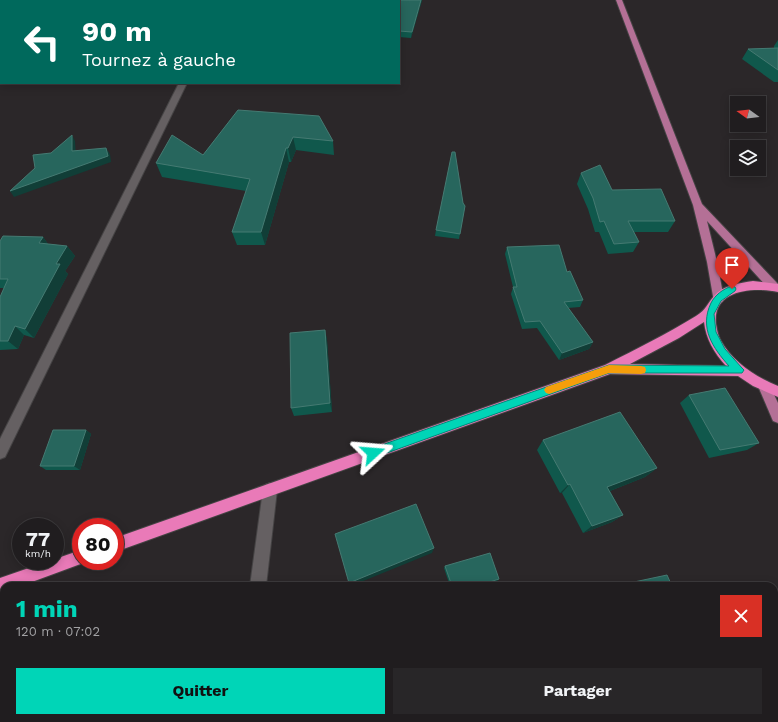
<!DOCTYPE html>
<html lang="fr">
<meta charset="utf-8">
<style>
:root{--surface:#201d1f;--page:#282628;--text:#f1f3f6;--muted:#a2a2a4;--line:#3d3b3d;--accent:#00d5b7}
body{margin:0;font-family:"Work Sans",sans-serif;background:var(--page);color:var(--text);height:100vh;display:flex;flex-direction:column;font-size:15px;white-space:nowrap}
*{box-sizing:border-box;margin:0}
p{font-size:13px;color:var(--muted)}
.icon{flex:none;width:22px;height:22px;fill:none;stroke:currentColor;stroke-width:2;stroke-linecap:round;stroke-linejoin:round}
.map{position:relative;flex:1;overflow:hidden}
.side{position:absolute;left:0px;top:582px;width:778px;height:140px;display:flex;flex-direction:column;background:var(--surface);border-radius:12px 12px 0 0;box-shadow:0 2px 10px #0003,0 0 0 1px var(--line)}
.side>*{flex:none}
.top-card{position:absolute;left:0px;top:0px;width:400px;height:84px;box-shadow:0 2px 10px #0003,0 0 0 1px var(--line);background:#00695c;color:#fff;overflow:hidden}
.needle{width:26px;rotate:285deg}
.controls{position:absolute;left:730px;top:96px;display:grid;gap:8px}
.controls a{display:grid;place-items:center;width:36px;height:36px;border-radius:0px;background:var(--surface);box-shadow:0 2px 10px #0003,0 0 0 1px var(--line);font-size:20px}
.speed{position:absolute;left:12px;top:518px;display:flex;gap:8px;font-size:20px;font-weight:700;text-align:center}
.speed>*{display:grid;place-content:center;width:52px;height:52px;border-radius:50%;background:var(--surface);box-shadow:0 2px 10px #0003,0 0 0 1px var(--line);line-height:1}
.speed small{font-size:10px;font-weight:400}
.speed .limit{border:6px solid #d22;background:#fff;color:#111}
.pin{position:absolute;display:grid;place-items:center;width:34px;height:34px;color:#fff;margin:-41px -17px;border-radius:50% 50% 50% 0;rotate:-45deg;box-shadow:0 0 4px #0007}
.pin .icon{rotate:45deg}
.me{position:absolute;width:44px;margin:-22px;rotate:71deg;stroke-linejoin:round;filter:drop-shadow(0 0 3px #0008)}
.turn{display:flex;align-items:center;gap:14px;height:84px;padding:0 16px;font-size:18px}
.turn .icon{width:52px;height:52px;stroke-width:2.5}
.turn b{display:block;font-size:28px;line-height:34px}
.round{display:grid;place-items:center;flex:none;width:42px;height:42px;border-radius:0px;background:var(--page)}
.summary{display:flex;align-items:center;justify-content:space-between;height:68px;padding:0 16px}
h1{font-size:24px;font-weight:700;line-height:30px;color:var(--accent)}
.cta{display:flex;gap:8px;margin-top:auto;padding:8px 16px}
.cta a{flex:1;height:46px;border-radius:0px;background:var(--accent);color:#111;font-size:16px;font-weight:700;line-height:46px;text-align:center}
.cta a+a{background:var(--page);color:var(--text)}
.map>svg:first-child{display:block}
</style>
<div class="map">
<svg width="778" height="722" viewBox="0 0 778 722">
<rect width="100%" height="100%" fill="#2b2729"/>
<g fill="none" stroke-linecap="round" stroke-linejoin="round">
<defs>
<g id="minor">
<polygon points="220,0 227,0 220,1"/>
<polygon points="179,83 187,83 5,457 0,459 0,439"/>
<polygon points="270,483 275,485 277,490 266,586 250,586 263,490 265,485"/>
<rect x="233" y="718" width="18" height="4"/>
</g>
<g id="major">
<polygon points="616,0 622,0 702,204 778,284 778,290 774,291 770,290 707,221 717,262 724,299 722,302 718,303 714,302 707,262 693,205"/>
<polygon points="764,381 768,382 778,403 778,423 773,421 758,386 760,382"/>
</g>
<g id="highway">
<path d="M753,281L778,284V292C754,287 712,289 716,324C717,330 718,336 721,341C733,362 756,377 778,386V397L753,386L738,376L610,374L115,552V538L605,365C636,349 667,334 696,316C707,309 706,305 714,296C723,285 740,283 753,281ZM704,322C706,339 714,353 726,366L630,364L679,338Z"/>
<polygon points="81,550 81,561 87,561 86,562 21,586 4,586 4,592 0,594 0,578 49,561 55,561 55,559"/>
</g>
</defs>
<use href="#minor" stroke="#454344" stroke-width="2"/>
<use href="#major" stroke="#454344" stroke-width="2"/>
<use href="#highway" stroke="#454344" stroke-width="2"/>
<use href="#minor" fill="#656062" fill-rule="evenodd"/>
<use href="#major" fill="#b47096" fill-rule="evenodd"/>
<use href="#highway" fill="#e97ab8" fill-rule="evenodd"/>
</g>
<g fill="#10584c">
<polygon points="422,0 411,38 399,37 399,1"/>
<polygon points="778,40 778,82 774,82 742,59 748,49 774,48 774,46"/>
<polygon points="238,110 333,141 334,155 296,150 291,162 289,162 265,245 237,245 232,232 246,191 162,177 156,163 203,155"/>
<polygon points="581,173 612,190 675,221 668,232 634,232 639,242 633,252 608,254 599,232 595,232 588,209 577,184"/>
<polygon points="463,203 465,206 459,239 435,236 436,230"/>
<polygon points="43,237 48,244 67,246 75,256 65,271 68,274 34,338 24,335 18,349 0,350 0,297 4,288 0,288 0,241"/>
<polygon points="507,247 567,272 583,300 580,307 568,308 593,342 589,349 559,360 537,328 522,329 511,294 513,287 505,254"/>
<polygon points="325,330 327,340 332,412 294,416 291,408"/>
<polygon points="689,395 759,443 747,450 709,458 680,403"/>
<polygon points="86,430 91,434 80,470 46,470 40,466"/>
<polygon points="543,440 657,468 645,477 610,491 623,515 612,522 583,533 562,493 560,493 537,450"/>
<polygon points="445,566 499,579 497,581 481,586 450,586 444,568"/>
<polygon points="634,582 672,586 631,586 630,583"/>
<polygon points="633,718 758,718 759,722 634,722"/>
</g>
<g fill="#113e37">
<polygon points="421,0 422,0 411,38 412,32"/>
<polygon points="72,135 75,141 76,157 72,151"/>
<polygon points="293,137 296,150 291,162 288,148"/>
<polygon points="106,148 110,154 111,162 14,197 10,191"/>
<polygon points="286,148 289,162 265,245 261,232"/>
<polygon points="43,237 50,247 39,243"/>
<polygon points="67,246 75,256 65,271 68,274 34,338 25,329 56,264"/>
<polygon points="15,326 24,335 18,349 8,341"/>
<polygon points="325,330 327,340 332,412 330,403"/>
<polygon points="593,342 589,349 559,360 562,353"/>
<polygon points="86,430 91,434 80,470 74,466"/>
<polygon points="657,468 645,477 597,496 607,487"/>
<polygon points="570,484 562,493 560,493 568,485"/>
<polygon points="623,515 612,522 583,533 592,526"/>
<polygon points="434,548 432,553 351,586 349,583"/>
<polygon points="499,579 497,581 481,586 477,586"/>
</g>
<g fill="#27665d" stroke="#457a72">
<polygon points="331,0 421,0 412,32 399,31 399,1 330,1"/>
<polygon points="778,48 778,70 748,49"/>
<polygon points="238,110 319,116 333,141 293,137 288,148 286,148 261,232 232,232 250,179 156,163 172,135 203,155"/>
<polygon points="72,135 72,151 106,148 108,156 10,191 35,168 33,155 51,153"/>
<polygon points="452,152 455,152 463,203 465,206 460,234 436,230"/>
<polygon points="600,165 612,190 661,189 675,221 628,221 639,242 614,244 604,221 600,222 593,198 581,173"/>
<polygon points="3,236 43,237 39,243 67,246 56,264 60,264 25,329 15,326 8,341 0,341 0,297 8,279 0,279 0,241"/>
<polygon points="559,245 567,272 570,271 583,300 564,302 593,342 562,353 540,321 525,322 513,287 517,287 507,247"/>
<polygon points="325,330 330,403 291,408 290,333"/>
<polygon points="725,388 759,443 720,450 689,395"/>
<polygon points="620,412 657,468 607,487 623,515 592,526 570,484 568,485 543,440"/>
<polygon points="53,430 86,430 74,466 40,466"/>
<polygon points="416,504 434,548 349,583 335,534"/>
<polygon points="490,553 499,579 477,586 452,586 445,566"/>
<polygon points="667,575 672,586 636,586 634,582"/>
<polygon points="306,718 371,718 372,722 306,722"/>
<polygon points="648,718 758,718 759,722 649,722"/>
</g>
<path fill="#00d5b7" stroke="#008a77" d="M732,286L735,287L736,289L735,291L721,301L714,314L716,332L725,349L742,368L744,370L742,373H609L373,458L369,456L368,453L369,450L373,448L609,365L729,366C713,348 699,328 711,303C715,295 723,289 732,286Z"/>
<polygon fill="#f59e0b" points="609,365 641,366 645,367 646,370 645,373 641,374 609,373 549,394 546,393 544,390 546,387"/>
</svg>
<div class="controls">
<a><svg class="needle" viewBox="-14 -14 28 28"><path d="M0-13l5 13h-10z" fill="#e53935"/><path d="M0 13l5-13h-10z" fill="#a2a2a4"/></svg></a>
<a><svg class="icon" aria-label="layers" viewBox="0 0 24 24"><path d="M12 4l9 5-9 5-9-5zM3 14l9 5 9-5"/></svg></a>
</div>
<div class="speed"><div>77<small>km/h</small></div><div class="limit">80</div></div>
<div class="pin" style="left:732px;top:289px;background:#d93025"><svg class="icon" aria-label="arrive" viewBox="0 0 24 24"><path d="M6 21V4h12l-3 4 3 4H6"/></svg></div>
<svg class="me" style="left:373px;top:453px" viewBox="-20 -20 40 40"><path d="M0-17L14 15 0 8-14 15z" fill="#00d5b7" stroke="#fff" stroke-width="4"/></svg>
<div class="top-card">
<div class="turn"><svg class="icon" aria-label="left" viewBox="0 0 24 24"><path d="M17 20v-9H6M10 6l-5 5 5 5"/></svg><div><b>90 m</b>Tournez à gauche</div></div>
</div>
<section class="side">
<div class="summary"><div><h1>1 min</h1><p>120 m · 07:02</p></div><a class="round" style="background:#d93025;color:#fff"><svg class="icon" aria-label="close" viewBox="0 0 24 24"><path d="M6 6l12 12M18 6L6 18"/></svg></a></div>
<div class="cta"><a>Quitter</a><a>Partager</a></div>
</section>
</div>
